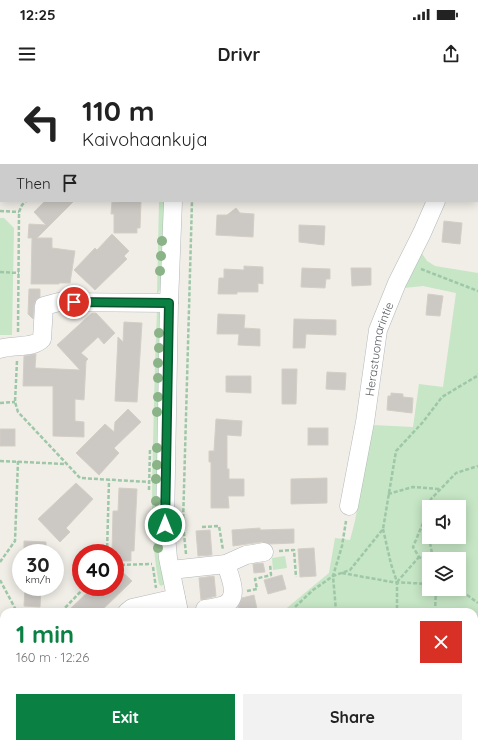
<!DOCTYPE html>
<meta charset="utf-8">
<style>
:root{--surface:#fff;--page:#f2f2f2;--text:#222;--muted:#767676;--accent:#0b8043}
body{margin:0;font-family:Quicksand,sans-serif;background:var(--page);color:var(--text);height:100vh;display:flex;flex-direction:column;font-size:15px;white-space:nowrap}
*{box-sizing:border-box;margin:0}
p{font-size:13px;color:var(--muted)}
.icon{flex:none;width:22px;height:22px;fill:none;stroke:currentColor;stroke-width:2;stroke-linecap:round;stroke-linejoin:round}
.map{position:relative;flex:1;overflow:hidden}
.drawer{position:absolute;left:0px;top:528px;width:478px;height:140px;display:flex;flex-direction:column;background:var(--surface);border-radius:12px 12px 0 0;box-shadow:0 2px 10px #0003}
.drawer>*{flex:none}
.guide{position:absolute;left:0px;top:0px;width:478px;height:122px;box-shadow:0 2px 10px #0003;background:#fff;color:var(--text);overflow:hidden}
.tools{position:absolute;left:422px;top:420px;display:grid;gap:8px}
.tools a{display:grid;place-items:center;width:44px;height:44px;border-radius:0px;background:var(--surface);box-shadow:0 2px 10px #0003;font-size:20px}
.speed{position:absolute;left:12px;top:464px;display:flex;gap:8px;font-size:20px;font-weight:700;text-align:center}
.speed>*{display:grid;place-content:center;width:52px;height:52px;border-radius:50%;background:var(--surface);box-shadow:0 2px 10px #0003;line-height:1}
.speed small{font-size:10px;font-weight:400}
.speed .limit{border:6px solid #d22;background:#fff;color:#111}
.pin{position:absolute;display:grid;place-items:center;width:34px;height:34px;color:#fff;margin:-17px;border:2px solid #fff;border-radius:50%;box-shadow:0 1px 4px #0007}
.me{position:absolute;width:44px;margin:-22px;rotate:0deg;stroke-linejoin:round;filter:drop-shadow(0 0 3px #0008)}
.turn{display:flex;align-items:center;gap:14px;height:84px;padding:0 16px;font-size:18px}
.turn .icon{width:52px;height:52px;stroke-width:2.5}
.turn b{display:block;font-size:28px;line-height:34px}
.then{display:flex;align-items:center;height:38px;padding:0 16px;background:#0003;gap:8px;font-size:15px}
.round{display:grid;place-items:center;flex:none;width:42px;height:42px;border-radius:0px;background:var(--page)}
.overview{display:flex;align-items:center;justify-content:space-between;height:68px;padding:0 16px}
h1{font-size:24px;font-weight:700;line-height:30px;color:var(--accent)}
.action{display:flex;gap:8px;margin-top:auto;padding:8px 16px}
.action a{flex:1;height:46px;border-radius:0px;background:var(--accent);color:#fff;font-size:16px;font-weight:700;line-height:46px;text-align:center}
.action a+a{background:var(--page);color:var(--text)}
.status{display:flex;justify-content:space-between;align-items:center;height:28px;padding:0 20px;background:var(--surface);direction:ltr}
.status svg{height:11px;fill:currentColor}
header{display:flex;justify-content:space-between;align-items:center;height:52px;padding:0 16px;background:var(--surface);font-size:18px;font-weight:700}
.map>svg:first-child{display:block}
</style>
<div class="status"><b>12:25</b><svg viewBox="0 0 49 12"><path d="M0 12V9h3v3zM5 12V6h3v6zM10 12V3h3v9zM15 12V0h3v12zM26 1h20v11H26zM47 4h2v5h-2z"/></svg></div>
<header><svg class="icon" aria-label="menu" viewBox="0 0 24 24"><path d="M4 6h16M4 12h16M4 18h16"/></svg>Drivr<svg class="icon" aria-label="share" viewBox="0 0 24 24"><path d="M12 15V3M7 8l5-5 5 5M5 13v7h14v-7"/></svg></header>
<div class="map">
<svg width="478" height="668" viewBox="0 0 478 668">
<rect width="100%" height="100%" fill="#f0eee7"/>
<g fill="#c6e6c5" fill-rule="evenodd">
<polygon points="159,121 165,121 163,206 157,214"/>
<polygon points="0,138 4,138 14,148 12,255 0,255"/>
<path d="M421,172L427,181L435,186L478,193V576L474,577V532H282L329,493L335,458L350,460L355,441L372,345L413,347L419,304L443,307L456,213L423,206L404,208ZM429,427H459V457H429ZM429,479H459V509H429Z"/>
<path d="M157,231L161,234L165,504L161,506L159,504C150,458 152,411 153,365C154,320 155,276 157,231Z"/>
<polygon points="285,476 287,488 273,490 272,478"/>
<polygon points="104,664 183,664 179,668 100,668"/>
</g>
<g fill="#ccc8c4" stroke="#d4cfc5">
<polygon points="45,121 74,121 37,158 52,158 52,168 75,171 70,203 59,203 59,204 31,204 32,158 28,158 29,144 46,145 34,132"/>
<polygon points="119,121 141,121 140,148 137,148 137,153 114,153 114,134 111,134 112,122 119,122"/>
<polygon points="236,128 240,133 254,134 253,157 216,155 217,135 227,135"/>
<polygon points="444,141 462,143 460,164 442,162"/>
<polygon points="299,145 325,146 324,165 299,162"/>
<polygon points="112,154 129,171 124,176 127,179 95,210 74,190 95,168 97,170"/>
<polygon points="244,186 263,187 263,204 258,203 258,212 237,212 237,214 218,214 219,198 224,198 224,189 244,190"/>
<polygon points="302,188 330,189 330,199 326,199 325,208 301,207"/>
<polygon points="351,188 371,188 371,205 352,206"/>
<polygon points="29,209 40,209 40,217 36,220 34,225 33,239 28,234"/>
<polygon points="428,214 443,216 440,236 426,235"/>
<polygon points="92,233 96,233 115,253 104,264 98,257 81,273 88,279 86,281 84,320 75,319 75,341 84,342 84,357 53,356 53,306 23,306 24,276 36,274 35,288 80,290 57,265"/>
<polygon points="218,234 245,235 244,248 260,249 260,266 238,265 239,254 217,254"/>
<polygon points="294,239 336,240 336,255 306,254 305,268 293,268"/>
<polygon points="124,242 142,243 137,322 115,321 118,257 123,262"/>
<polygon points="282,289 297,289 296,324 282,324"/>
<polygon points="327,292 346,293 345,310 326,309"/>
<polygon points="226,296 251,296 251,313 226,312"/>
<polygon points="391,313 403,314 403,317 413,318 412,333 387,330 388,316 391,316"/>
<polygon points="128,329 141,342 114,368 119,373 99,395 76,373 105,344 114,352 115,342"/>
<polygon points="216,339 242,341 241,356 227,355 227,389 229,389 229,399 244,399 244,416 228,416 229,428 211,428 211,382 209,382 209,371 214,371"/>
<rect x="308" y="348" width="20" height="17"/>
<rect x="0" y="349" width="15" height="17"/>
<polygon points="327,398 327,423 291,424 291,399"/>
<polygon points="76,403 93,419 66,448 70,452 60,462 38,439"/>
<polygon points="119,408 137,409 134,471 131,471 131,481 115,481 115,473 112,473 113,431 118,431"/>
<polygon points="260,448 260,450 294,449 294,463 270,464 262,462 233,466 232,450"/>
<polygon points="210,450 212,475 198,476 196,451"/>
<polygon points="24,461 46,462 46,473 24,473"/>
<polygon points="314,468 316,496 300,497 298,469"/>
<polygon points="263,483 265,492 254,493 253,484"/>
<polygon points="115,485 132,501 100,532 67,532 93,507 115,507"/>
<polygon points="282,495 286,509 268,514 264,500"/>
<polygon points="214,496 216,516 201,520 199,498"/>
<polygon points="25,507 41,507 40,527 24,526"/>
<polygon points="254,515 257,529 239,532 238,528 242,518"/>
</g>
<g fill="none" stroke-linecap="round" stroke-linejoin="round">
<defs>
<g id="minor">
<polyline points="124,1 124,0"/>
<polyline points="178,1 178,0"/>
<polyline points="459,1 459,0"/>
<polyline points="173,121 169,223 165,445 168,478 179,532"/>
<path d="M0,269C12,264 33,269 42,259L44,226L59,222L169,223"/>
<path id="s1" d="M349,426L365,342L378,250L397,203L422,153L436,121"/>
<polyline points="171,490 226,484 246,475 264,472"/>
<path d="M205,529C211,528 218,527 224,525C241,518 229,495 226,484"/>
<polyline points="127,532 132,528 176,518"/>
<polyline points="210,664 211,668"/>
<polyline points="21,668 25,664"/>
</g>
</defs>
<use href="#minor" stroke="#b4b7bb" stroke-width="19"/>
<g stroke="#9ec7a8" stroke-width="2.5" stroke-dasharray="4 2" stroke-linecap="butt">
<polyline points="65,1 65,0"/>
<polyline points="160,1 160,0"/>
<polyline points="195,1 195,0"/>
<polyline points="0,131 19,132"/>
<polyline points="421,189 478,211"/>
<polyline points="0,192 19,193"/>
<polyline points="18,252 19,132 22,125 26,121"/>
<polyline points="17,281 15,322 18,332 80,398 149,402"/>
<polyline points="0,323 15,322"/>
<polyline points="0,381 66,384"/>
<polyline points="149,410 150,369"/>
<polyline points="388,414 413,407 439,409"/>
<polyline points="429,427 431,419 456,393 478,386"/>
<polyline points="429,428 423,443 429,457"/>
<polyline points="423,443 413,467 419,477 429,482"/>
<polyline points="202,447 219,446 223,470"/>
<polyline points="383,449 391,484 397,502 397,532"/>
<polyline points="429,457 433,479"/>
<polyline points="279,471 294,470 296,497"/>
<polyline points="107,473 109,400"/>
<polyline points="186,474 183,444 192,121"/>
<polyline points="0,482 15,461 18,381"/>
<polyline points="115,485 152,484"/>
<polyline points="153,487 156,508"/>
<polyline points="342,493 392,502 429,504"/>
<polyline points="0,500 17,532"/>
<polyline points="397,502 419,477"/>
<polyline points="450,509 467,515 478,523"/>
<polyline points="247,511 257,509 255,499 271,495 270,484"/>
<polyline points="61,532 85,507"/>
<polyline points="292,532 295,527 313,510 333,496 342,466 346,441"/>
<polyline points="337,532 336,531 333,496 350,490 383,449 396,371 423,342 442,317 477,296 478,294"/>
<polyline points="435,532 436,509"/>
<polyline points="474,570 478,569"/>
<polyline points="0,625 4,621"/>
<polyline points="189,668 193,664"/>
</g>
<use href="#minor" stroke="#fff" stroke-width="18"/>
</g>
<g fill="#8bb388">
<circle cx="162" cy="161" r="5"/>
<circle cx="161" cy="176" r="5"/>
<circle cx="160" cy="191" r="5"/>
<circle cx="159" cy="253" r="5"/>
<circle cx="159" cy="268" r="5"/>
<circle cx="158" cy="283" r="5"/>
<circle cx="158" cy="298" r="5"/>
<circle cx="158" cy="317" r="5"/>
<circle cx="157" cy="332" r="5"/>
<circle cx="157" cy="368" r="5"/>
<circle cx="157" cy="385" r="5"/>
<circle cx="156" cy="399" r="5"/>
<circle cx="156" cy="421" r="5"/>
<circle cx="156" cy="438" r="5"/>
<circle cx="158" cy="468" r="5"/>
</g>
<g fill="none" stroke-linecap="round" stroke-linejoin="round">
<defs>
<polyline id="route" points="74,222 169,223 165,445"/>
</defs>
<use href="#route" stroke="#07532c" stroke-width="10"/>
<use href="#route" stroke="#0b8043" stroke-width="7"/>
</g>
<g text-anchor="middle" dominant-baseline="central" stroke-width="3" stroke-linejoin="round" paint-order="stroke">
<g font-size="12" fill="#5e6266" stroke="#fff">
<text stroke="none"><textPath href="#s1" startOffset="160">Herastuomarintie</textPath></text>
</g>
</g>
</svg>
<div class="tools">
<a><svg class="icon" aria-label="sound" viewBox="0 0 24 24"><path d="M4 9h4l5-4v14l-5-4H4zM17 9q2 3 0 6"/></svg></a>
<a><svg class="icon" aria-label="layers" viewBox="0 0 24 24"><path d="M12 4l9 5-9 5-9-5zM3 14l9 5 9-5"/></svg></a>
</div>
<div class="speed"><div>30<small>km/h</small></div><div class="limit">40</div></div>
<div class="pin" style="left:74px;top:222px;background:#d93025"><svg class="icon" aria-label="arrive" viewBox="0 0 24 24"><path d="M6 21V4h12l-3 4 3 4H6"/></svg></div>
<svg class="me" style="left:165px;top:445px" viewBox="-20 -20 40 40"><circle r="17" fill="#0b8043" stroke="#fff" stroke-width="3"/><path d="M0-11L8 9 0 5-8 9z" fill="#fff"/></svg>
<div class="guide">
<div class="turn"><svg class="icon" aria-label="left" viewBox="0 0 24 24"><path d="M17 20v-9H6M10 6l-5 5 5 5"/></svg><div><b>110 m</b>Kaivohaankuja</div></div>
<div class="then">Then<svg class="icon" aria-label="arrive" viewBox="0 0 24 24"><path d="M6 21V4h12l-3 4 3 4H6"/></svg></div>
</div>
<section class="drawer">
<div class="overview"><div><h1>1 min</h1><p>160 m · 12:26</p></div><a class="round" style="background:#d93025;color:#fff"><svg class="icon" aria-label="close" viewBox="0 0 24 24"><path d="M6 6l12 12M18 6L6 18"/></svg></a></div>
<div class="action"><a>Exit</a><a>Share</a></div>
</section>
</div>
